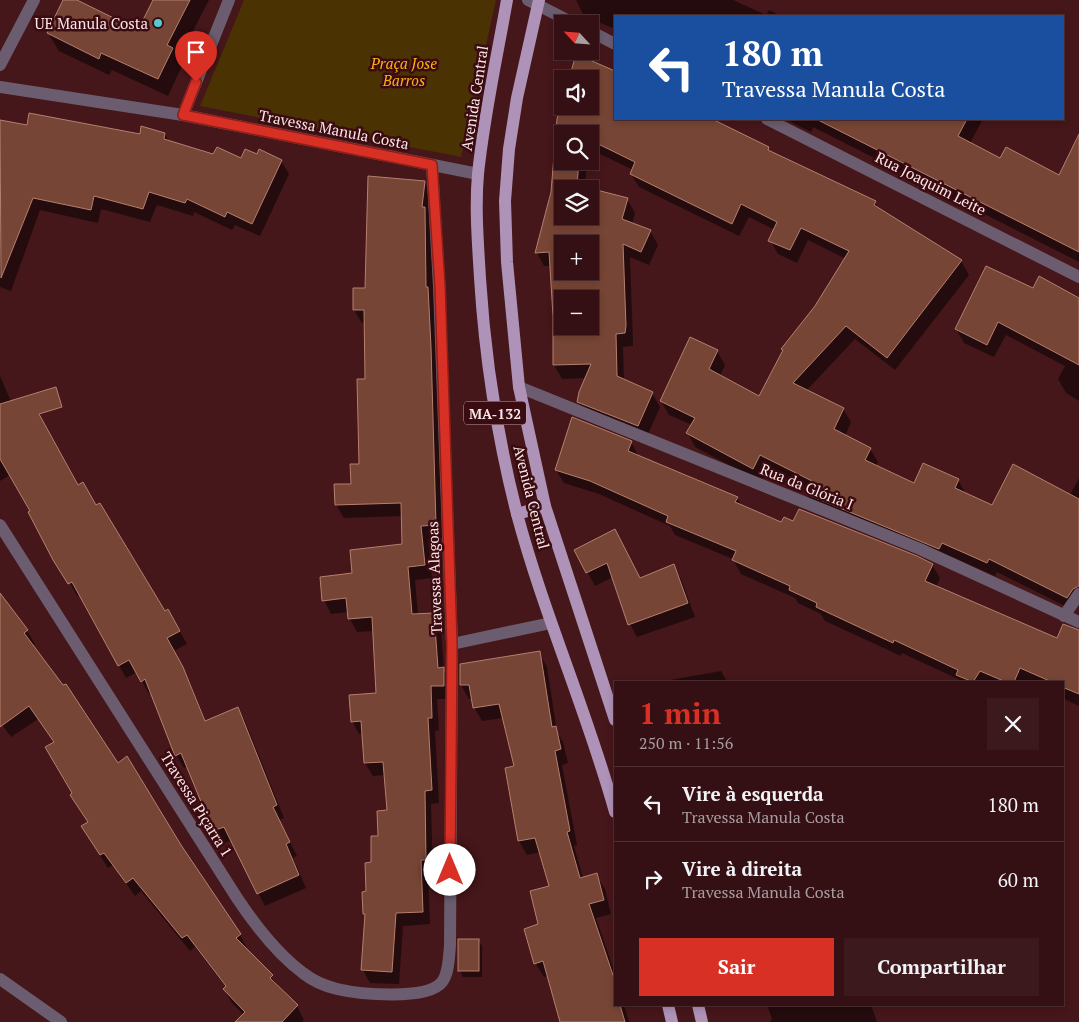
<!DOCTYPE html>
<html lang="pt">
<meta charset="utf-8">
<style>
:root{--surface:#341014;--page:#3c191d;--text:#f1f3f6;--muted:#a99da0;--line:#4e3034;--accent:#d93025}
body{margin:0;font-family:"PT Serif",serif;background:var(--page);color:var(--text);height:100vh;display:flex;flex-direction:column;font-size:19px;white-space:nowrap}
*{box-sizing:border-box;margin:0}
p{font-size:16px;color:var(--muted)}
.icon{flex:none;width:28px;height:28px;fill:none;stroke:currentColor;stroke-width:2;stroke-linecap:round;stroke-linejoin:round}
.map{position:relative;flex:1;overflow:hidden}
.drawer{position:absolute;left:614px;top:681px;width:450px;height:325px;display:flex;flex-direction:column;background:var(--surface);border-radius:0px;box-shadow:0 2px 8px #0003,0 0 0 1px var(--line)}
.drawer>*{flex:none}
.banner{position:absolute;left:614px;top:15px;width:450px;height:105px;border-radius:0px;box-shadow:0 2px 8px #0003,0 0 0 1px var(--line);background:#1a4fa0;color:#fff;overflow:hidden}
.needle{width:32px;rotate:296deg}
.controls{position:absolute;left:554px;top:15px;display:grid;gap:10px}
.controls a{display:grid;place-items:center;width:45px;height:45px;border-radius:0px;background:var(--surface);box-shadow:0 2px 8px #0003,0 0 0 1px var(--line);font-size:25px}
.pin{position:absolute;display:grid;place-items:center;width:42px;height:42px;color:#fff;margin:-51px -21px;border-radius:50% 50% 50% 0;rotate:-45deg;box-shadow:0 0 5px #0007}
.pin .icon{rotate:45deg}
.me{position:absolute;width:55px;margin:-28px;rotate:0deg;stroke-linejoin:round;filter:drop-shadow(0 0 4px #0008)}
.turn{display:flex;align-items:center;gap:18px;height:105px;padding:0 25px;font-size:22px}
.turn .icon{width:65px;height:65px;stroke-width:2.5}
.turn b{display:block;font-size:35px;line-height:42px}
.round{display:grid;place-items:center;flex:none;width:52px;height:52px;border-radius:0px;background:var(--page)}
.summary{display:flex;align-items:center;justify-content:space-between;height:85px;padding:0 25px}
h1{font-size:30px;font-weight:600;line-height:38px;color:var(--accent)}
.cta{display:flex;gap:10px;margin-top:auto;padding:10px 25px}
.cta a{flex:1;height:58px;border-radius:0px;background:var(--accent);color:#fff;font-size:20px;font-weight:600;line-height:58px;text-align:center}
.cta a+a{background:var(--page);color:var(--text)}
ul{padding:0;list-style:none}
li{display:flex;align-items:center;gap:15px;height:75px;padding:0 25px;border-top:1px solid var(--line)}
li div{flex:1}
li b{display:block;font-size:19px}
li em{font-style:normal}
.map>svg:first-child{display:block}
</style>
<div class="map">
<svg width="1079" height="1022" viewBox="0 0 1079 1022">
<rect width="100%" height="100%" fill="#45161a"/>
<polygon fill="#4a3202" points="244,0 496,0 461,157 200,106"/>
<g fill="#0007" fill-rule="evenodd">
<polygon points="65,0 74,0 139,31 155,0 209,0 178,60 182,66 168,96 112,70 109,75 59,51 48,33"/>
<polygon points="576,0 733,0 766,15 769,10 781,16 615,16 615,29 584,16"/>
<path d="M615,72V119H707L768,148L771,153L875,202L879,210L961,261L969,275L895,370L855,339L806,391L843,409L851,422L845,436L870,449L878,462L876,466L915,484L958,480L966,494L993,507L1070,495L1079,478V605L1075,611L997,572L995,576L950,556L815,508L807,494L809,489L768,468L761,482L695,447L688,433L692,425L669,415L661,401L717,351L725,365L720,376L760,398L846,259L808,240L797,263L778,254L770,240L775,230L749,217L739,236L639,187L631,174L633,170L590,149V134H562V161H587L585,188L562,189V216H590V190L627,199L635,213L632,224L650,231L658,245L649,265L630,257L633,341V346L623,347L624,381L652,393L660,407L646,439L586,415L578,401L586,378L562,379L554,365L555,316L551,266H544L537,253L552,192L558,119L562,105L590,106ZM562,244H590V271H562ZM562,299H590V326H562Z"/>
<polygon points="785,119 983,119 970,143 1001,160 1060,176 1079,168 1079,262 813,127 811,132"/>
<polygon points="0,121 28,127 141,135 165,134 169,142 214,155 241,159 258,156 281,161 289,174 260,236 235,225 232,230 194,212 193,216 157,205 150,222 101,209 98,223 40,210 11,291 0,287"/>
<polygon points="424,182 432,195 433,297 435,301 442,538 428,539 432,578 415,580 418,615 433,614 441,627 444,671 451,682 451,699 437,699 439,730 435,731 439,803 431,804 433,872 428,872 430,924 403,926 399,984 370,983 363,970 366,916 364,913 372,864 389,811 385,775 373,776 365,763 363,734 359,734 352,721 377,694 374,631 357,632 350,619 349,612 331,614 324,600 354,574 403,545 403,516 344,518 336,505 352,485 361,465 366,380 366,323 362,323 354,310"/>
<polygon points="1033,290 1079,300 1079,401 1066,393 1058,379 1065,366 1006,335 994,357 964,343 956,329"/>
<polygon points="0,376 13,406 0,410"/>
<polygon points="0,434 78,487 96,507 164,612 168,610 187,644 174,651 190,682 206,722 237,708 245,721 284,818 279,820 297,856 293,858 306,888 265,906 231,840 222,844 188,766 184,768 176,755 152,693 149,694 137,672 126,678 80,595 77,596 70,583 10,475 0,481"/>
<polygon points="631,442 639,457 737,498 742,507 782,524 932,565 940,578 936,587 1058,640 1079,630 1079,706 1062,698 1062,682 962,682 960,680 902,653 901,656 825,621 821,614 798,603 795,598 741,574 733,559 675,535 670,526 599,494 564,483 556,470"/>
<polygon points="614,530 640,580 674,565 681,579 695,617 637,637 630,624 613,577 595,586 576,551"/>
<polygon points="0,598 27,631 35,644 32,646 117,764 180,846 240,935 247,948 246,949 297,1006 304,1020 302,1022 237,1022 244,1015 232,1003 224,989 226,987 195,947 190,951 141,891 135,896 113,865 108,868 82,827 89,823 74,794 54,743 38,719 11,737 0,722"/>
<polygon points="539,653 547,667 557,732 563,742 568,763 562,765 577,845 574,846 583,878 596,875 605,889 611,914 596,918 615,974 615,1005 624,1005 629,1022 561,1022 548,976 544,977 535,963 540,925 551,887 541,852 527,855 519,841 516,767 503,718 482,721 474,707 472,699 469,699 461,685"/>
<polygon points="721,671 727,682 659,682"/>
<polygon points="478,940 482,946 482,977 463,977 460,971"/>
<polygon points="767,1005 871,1005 877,1022 770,1022 772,1019"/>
</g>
<g fill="#764535" stroke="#b67f6e" fill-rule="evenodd">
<polygon points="63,0 77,0 138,30 153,0 190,0 167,45 173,48 158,79 101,53 99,59 47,33"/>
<path d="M576,54L615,71V119H712L769,147L768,150L876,201L874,205L962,260L887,358L846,326L793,383L844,408L834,429L871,448L865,460L914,483L923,463L959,479L955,488L992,505L1013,464L1079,499V586L1073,589L1067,598L989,559L987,563L942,543L939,549L806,494L812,481L760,455L753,469L686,433L695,418L660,401L690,337L718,350L709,369L759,396L783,350L781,349L815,306L849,251L801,228L790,250L768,241L777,222L741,204L732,224L630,174L635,162L590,140V134H562V161H579L577,185L628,198L622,219L651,230L641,252L623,244L626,326L625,333L616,334L617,376L653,392L638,426L577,402L579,392L591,364L553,365V316L549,252L535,253L551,192L557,119L562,101V106H590V79H569ZM562,189H590V216H562ZM562,244H590V271H562ZM562,299H590V326H562Z"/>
<polygon points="29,113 140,134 141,126 165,133 164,139 213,154 217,147 241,158 245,149 257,154 259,149 282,160 252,224 227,212 225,217 187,199 185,203 149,192 143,209 94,196 91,210 33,198 1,278 0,120 27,125"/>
<polygon points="816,119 967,119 958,136 1000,158 1006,147 1059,175 1079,134 1079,252"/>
<polygon points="368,176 425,181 422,207 425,207 426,287 428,287 431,347 436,525 421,526 425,565 408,567 412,614 434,613 438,668 444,667 444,686 431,686 432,718 428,718 432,790 425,791 426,860 421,860 423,912 396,913 392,972 361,970 365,914 363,914 362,892 366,891 365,863 371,862 371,836 378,836 377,811 387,810 383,762 364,763 361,721 351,722 349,695 376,693 372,617 348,619 346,598 322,601 320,577 352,573 350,550 402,544 401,503 335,505 334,484 351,484 350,464 359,464 357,379 365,379 364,310 353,310 353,288 365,288"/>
<polygon points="986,266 1033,288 1039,276 1079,298 1079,365 998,322 987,345 955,329"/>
<polygon points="56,387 62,407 39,414 78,485 83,482 96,505 100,503 165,611 168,609 180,631 167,638 183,667 205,721 238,707 277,805 273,807 290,842 286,844 299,875 257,894 224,827 213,831 181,753 175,756 145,679 141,682 129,660 118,666 72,582 68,584 53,560 28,512 30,511 0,459 0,404"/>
<polygon points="572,417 632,441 628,451 738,497 735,502 781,522 784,517 793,521 799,509 917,556 933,564 925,581 1057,638 1063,624 1079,630 1079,694 1062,687 1062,682 1052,682 1020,668 1014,682 1006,682 980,671 973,682 956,675 958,670 894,640 893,643 816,607 817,603 789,590 790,586 732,560 736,551 666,522 668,516 590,481 555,470"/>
<polygon points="615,529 640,578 674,564 688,603 628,625 607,563 586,573 574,550"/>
<polygon points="0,593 28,630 24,633 63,685 66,684 118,763 127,756 181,845 241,934 236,938 273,975 270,978 298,1005 282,1022 235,1022 245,1012 223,989 226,986 187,935 182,938 133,878 126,883 104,853 100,855 81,826 88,822 70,795 72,793 45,747 54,742 29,706 0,727"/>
<polygon points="540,651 552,727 556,726 561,749 555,751 570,831 567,832 580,878 597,873 604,900 589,904 615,981 615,1005 620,1005 625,1022 560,1022 543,961 534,964 524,929 538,924 530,891 549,886 535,838 518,841 505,768 514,766 499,704 473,708 469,685 460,685 460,664"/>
<rect x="458" y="939" width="21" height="32"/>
</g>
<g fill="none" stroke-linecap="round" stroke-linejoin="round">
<g stroke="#6b5d6f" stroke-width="12">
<polyline points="528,0 575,24"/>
<polyline points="590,31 615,44"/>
<polyline points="0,65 34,0"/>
<polyline points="0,87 183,115 478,174"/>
<polyline points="183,115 229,0"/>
<polyline points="767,119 1079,277"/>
<polyline points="519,387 920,549 1079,622"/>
<path d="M0,525L237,898C255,925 276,953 303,973C313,981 325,986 337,989C358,994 427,1001 442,982C449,973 449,956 450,945L452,644L439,286L432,165"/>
<polyline points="1064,616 1079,594"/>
<polyline points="452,644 551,623"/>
<polyline points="0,979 61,1022"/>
</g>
<g stroke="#ae92b7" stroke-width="12">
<path d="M507,0C497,57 484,115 478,174C475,208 478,244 480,278C485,358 497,436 517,514C544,615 587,711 615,812"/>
<polyline points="539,0 517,98 509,149 505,201 507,262 519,387 545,506 615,720"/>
<polyline points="517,514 545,506"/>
<polyline points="668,1005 672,1022"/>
<polyline points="698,1005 702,1022"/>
</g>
</g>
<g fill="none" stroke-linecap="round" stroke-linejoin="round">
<defs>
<polyline id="route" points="196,82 183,115 432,165 440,286 452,644 450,870"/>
</defs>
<use href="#route" stroke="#8d1f18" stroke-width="12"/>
<use href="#route" stroke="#d93025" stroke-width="9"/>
</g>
<circle fill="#52ccd0" stroke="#3a0b11" stroke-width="2" cx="158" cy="23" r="5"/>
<g text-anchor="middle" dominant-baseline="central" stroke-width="5" stroke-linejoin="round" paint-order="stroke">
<rect fill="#3a0b11" stroke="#c1a5a7" stroke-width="1" x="464" y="401.5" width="62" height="23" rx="4"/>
<g font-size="14" font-weight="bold" fill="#fbe7e7">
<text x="495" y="413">MA-132</text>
</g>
<g font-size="15" fill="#fbe7e7" stroke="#3a0b11" text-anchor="end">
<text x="148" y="23">UE Manula Costa</text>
</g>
<g font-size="15" font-style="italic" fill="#fcb210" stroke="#3a0b11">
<text x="404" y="63">Praça Jose<tspan x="404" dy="17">Barros</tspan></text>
</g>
<g font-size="15" fill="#fbe7e7" stroke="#3a0b11">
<text transform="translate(474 98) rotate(-81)">Avenida Central</text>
<text transform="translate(334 129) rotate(11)">Travessa Manula Costa</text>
<text transform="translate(931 183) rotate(27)">Rua Joaquim Leite</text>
<text transform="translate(807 486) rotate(22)">Rua da Glória I</text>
<text transform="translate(532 497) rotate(76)">Avenida Central</text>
<text transform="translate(434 578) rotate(-92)">Travessa Alagoas</text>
<text transform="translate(197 804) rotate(58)">Travessa Piçarra 1</text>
</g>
</g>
</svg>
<div class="controls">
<a><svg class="needle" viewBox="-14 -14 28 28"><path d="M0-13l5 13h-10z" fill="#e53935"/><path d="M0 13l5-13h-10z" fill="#a99da0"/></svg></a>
<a><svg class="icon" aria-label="sound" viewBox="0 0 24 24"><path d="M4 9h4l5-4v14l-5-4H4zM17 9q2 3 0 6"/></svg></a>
<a><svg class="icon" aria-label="search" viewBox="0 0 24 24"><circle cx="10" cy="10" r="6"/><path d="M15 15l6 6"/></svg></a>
<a><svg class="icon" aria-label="layers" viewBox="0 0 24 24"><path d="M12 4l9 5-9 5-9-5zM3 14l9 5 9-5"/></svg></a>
<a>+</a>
<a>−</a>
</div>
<div class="pin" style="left:196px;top:82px;background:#d93025"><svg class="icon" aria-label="arrive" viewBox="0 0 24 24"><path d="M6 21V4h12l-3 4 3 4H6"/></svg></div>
<svg class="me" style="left:450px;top:870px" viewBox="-20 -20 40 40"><circle r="19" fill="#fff"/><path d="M0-13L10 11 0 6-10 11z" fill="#d93025"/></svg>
<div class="banner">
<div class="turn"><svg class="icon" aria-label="left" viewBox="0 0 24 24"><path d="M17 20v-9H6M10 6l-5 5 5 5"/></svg><div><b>180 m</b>Travessa Manula Costa</div></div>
</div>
<section class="drawer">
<div class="summary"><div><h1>1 min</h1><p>250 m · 11:56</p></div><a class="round"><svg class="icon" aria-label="close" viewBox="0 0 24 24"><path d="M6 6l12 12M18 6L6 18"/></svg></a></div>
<ul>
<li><svg class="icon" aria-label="left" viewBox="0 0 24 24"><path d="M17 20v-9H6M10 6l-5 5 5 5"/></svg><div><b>Vire à esquerda</b><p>Travessa Manula Costa</p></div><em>180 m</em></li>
<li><svg class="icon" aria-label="right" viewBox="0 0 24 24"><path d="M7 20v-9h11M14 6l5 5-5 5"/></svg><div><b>Vire à direita</b><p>Travessa Manula Costa</p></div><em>60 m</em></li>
</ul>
<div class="cta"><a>Sair</a><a>Compartilhar</a></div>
</section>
</div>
